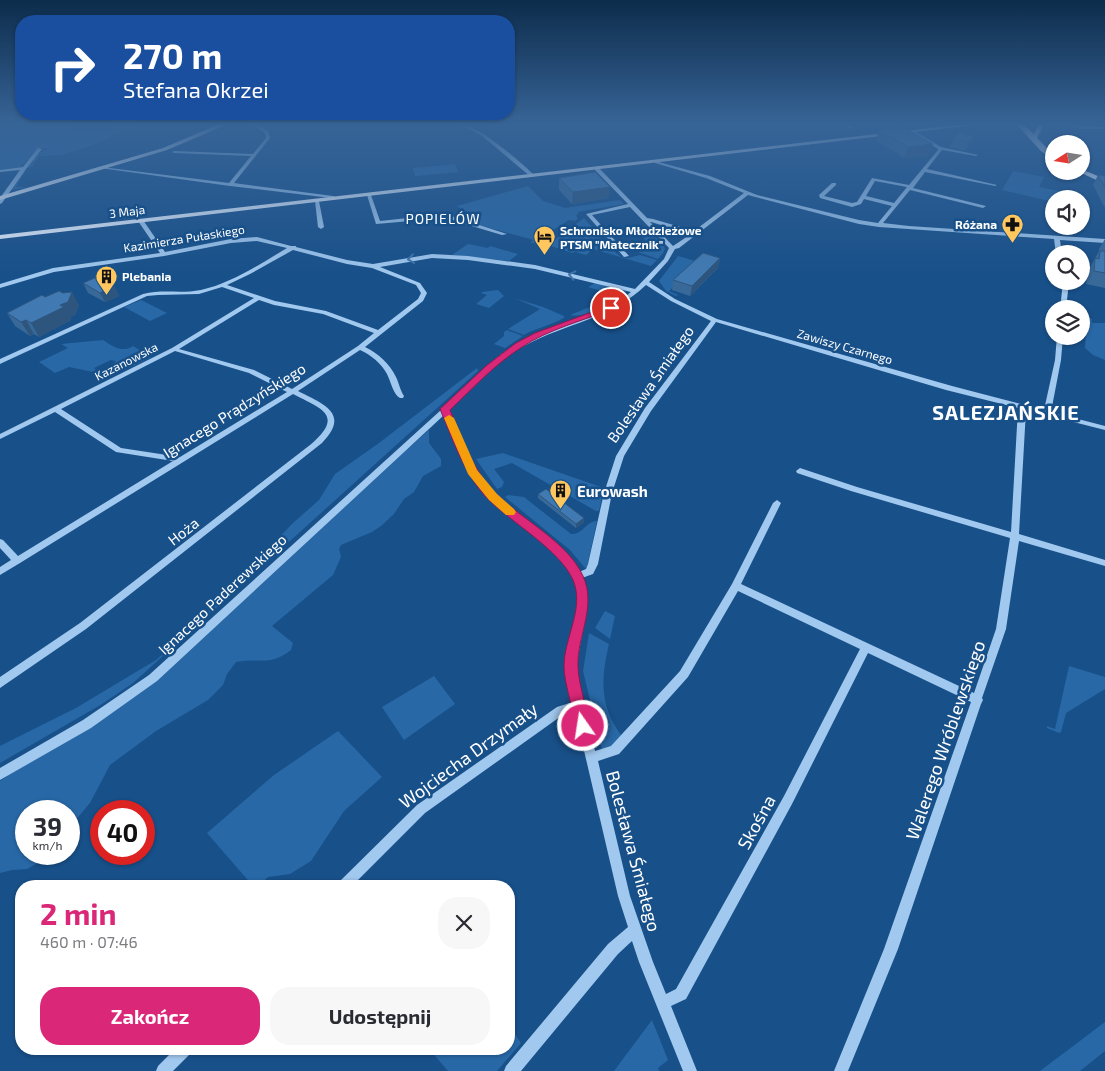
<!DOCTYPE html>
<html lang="pl">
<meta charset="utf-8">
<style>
:root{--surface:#fff;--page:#f7f7f7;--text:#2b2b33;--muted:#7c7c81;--accent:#db2777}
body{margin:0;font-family:"Exo 2",sans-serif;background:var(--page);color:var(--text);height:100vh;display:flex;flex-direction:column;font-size:19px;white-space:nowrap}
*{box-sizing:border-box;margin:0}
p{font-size:16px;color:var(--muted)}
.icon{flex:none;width:28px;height:28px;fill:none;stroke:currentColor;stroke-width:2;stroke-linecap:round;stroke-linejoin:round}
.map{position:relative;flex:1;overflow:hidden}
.side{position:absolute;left:15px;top:880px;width:500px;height:175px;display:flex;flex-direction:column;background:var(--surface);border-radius:20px;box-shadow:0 1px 4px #0004}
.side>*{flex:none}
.top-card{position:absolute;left:15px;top:15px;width:500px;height:105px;border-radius:20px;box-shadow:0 1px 4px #0004;background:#1a4fa0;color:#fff;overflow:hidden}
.needle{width:32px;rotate:258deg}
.tools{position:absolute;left:1045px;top:135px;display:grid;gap:10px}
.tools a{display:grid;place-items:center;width:45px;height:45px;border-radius:50%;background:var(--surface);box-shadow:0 1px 4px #0004;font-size:25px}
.speed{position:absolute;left:15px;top:800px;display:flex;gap:10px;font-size:25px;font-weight:700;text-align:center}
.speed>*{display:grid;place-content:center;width:65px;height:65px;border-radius:50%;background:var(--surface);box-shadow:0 1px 4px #0004;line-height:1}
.speed small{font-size:12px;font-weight:400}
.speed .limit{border:8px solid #d22;background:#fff;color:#111}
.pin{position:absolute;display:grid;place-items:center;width:42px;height:42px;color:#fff;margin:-21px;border:2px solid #fff;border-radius:50%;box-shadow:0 1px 5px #0007}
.me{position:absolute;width:55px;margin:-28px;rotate:347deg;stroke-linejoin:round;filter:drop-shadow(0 0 4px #0008)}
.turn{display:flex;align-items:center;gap:18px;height:105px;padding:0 25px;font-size:22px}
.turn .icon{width:65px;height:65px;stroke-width:2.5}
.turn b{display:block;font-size:35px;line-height:42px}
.round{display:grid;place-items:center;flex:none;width:52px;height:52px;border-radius:20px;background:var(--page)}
.overview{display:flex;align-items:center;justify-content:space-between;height:85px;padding:0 25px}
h1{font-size:30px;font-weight:700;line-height:38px;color:var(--accent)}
.action{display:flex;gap:10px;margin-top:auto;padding:10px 25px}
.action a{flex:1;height:58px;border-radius:20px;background:var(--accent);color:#fff;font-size:20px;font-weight:700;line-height:58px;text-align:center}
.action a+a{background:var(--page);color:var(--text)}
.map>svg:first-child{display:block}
</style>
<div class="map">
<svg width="1105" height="1071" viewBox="0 0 1105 1071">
<rect width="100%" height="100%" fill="#185089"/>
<g fill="#2868a6">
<path d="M0,125H75L69,130H112L120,125H135C106,137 78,157 39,156L32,167L27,168L16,187H28L11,190L25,167L37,155L49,148H40L21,167L0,170Z"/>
<polygon points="455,164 458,172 415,176 413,168"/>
<polygon points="1013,171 1044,177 1039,187 1059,191 1054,202 1002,190"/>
<polygon points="528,186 543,201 565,208 620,200 624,204 578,212 578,214 576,215 578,219 575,221 569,220 537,240 540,242 530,243 533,240 530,239 475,224 478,222 457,206"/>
<polygon points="584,218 607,245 621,257 628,258 640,255 657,260 651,266 593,249 586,255 575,252 572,253 551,246 552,242"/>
<polygon points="651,232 665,248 663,253 658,259 638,252 652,250 640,233"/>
<polygon points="468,244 488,248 490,246 518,254 509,261 452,255"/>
<polygon points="678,256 699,262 669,291 678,295 676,296 666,291 659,281"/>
<path d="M597,282L627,291C615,301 586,319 570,315L590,307L608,293L588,287Z"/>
<polygon points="498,290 504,296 489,308 476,304 487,295 481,293 482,292"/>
<path d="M514,298L543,307L564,316V318C549,326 536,328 524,335L508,329L540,309Z"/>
<polygon points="141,300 167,313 150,321 124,307"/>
<polygon points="1087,317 1092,319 1092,323 1105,323 1105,360 1093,355 1085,348"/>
<polygon points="507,330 523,336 505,348 494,344 504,336 504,332"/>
<path d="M103,340C114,347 121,353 133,346L151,357L123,371L113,364L116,361L111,360L94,368L97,371L93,372L69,367L55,373L39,362L68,348L61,344Z"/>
<polygon points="477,368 478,371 133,683 102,704 0,763 0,746 76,708 156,660 179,640 293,523 319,500 335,474 379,443"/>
<path d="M429,430V443L441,459V466L423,476L414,492L404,499L394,514L381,526L372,532L341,545L339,549L341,557L333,575L272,626L293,643L291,650C269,667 261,657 236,662L227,674L223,685L208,700L156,731L110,765L90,803L69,828V811H26V854H47L45,859L27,869L12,870L0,873V781L45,749L120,703L404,450L411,446Z"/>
<polygon points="503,453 604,488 599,511 596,511 512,463 494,469 504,482 502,487 497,489 476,459"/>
<path d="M508,495L524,497L571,534C583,535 586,521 597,521L587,567L585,568L570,550L505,497Z"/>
<polygon points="605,611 615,616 610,639 595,628"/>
<path d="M589,633L609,644C601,678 599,706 622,736L611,748L602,750L583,671Z"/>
<polygon points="1069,666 1105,677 1105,689 1066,713 1061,732 1059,733 1047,728 1047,726 1055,729"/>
<polygon points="434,676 455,704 404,740 382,707"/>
<polygon points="338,731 382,777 344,811 311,861 290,874 268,877 258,886 253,886 207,833 274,775"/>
<polygon points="652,1020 668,1060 658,1068 659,1071 614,1071"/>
<polygon points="1105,1022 1105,1051 1080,1071 1040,1071"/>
<polygon points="509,1026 521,1043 497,1071 448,1071 429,1049 509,1049"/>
</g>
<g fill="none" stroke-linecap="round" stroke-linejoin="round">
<g fill="#a1c8ee" fill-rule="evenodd">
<polygon points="253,125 259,125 268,131 270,138 234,183 333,196 335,197 335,200 331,200 331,198 230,186 100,168 102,167 229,183 251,156 174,153 172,152 174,151 253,154 266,138 265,133"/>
<path d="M460,125C479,125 521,162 535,176L531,177L481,135Z"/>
<polygon points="841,125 848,125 855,128 853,129"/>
<polygon points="1065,125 1105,127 1105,129 1082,129"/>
<path d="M912,131H914L941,147L978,155L976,156L942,150L927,169L997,185L995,186L925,172L913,188L986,206L983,208L910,190L883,223L909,226L1105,239V243L1060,240L1062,254H1056L1054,239L879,227L859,224L748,195L679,248L675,249L668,261L649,282L675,299L717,319L952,386L1044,410L1055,360L1057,336H1063L1061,360L1051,412L1105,426V430L1026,410L1019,534L1105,560V566L1019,541L1006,629L982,698L983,700L981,704L898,949L848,1071H834L884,949L971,702L868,653L792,804L686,999L671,1006L697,1071H683L639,962L632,941L618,954L521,1071H504L506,1066L608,944L628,927L618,896L575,712L564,714L425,813L352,886H337L339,882L417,805L557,707L573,702C570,690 566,678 567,665C569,636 586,608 574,579C570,570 562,563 555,555C532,530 501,513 479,487C462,466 454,439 443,416L157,681L91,728L0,780V768L83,720L149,675L441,410V407H444C466,387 494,355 520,342C556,324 599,318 631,292L535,269L468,260L432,258L380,267L420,283L427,293L423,301L365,347C378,353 390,364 396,377C399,383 400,390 404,396L403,398H400C393,394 391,382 387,374C381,363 371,355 360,350L298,391C323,404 351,413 322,443L86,629L0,688V677L80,623L310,445C345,415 322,409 293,394L20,563L0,575V567L11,560L0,548V539L3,540L18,556L173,461L116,452L55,412L0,439V434L172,348L254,298L222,287L199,294L158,295L147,296L2,363L0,364V359L143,294C162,289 181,294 201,290C232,283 260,264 287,248L257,241L231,243L164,256L54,272L0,288V284L53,268L160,253L138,221L141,219L143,220L165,252L231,239L257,237L291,246H296V247L347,260L373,264L432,254L468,256L535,265L635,289L664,259L669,248L630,207L592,215L629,256L624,257L586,214L628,204L595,170V168H599L647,218L653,219L694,231L744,193L706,178L655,163V161L710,176L757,195L859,220L878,223L892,206L864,199L861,204L852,207L820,198L819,195L832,183H836V185L824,196L852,203L857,202L872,178L909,185L938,150V149L912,133ZM875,181L907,187L894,203L866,196ZM650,222H651L691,234L673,246ZM293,250L347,264L372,268L416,285L421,293L418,299L378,330L326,311L275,301L227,285L250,274ZM646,285L671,301L711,321L645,408L616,456L604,493L588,564L586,569L579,572C553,535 513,516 484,482C467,462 459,434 448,411C470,391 498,359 524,346C566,323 609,320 646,285ZM259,300L274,305L323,314L374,333L358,346L292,389L254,370L179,349ZM716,322L946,390L1018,408L1011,532L857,487L800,468L796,471L797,473L851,491L1010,538L996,629L974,693L741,584L781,503L777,500L773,503L732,584L680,671L611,746L595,751C591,734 587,716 583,699C581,690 577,681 577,673C577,638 595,613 582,578L593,574L598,564L612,493L624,456L651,411ZM175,351L249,373L287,392L180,457L121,448L61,409ZM738,591L860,649L784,796L676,989L666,994L653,962L630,896L598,761L619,754L688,677Z"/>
<polygon points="38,148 42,149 26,169 2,203 0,204 0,198 20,170 0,172 0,170 23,167"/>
<polygon points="369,194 371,195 380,221 445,214 507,234 502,235 445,218 376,224 367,195"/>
<polygon points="317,200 319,201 324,227 321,229 318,227 315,201"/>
<polygon points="1061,281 1067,281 1068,291 1066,309 1060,309 1062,291"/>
<polygon points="175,1049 192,1049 190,1054 173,1071 156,1071 158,1066"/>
</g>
<g fill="#e8f2ff" fill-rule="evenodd">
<polygon points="217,125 226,125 167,150 0,200 0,196 163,148"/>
<polygon points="955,125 976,125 0,239 0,235"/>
<polygon points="1017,125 1024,125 1034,134 1038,125 1044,125 1037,138 1054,155 1054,160 1041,151"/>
<polygon points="1081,169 1105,179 1105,184 1077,171 1081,171"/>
</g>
</g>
<g fill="#386999">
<polygon points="879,130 933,144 929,156 904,158 876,140"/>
<polygon points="959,132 971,145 965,150 950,147 953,139"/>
<polygon points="1098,175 1105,176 1105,208 1093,185"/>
<polygon points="559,178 609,198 572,204 559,190"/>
<polygon points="1105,239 1105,288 1086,284 1088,271 1099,251 1099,249"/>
<polygon points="720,258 718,268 690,296 672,290 673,280"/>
<polygon points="83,283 114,286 119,296 105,302 88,293"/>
<polygon points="45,297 79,305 75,315 70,317 71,320 39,337 34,334 30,336 15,326 7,313"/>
<polygon points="538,494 584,518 584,522 576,528 538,498"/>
</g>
<g fill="#2e557d">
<polygon points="975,137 971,145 965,150 968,142"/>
<polygon points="933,144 929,156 904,158 908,147"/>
<polygon points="610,187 609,198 572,204 573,192"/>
<polygon points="720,258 718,268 690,296 692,286"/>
<polygon points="114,286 119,296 105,302 100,293"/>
<polygon points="72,292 79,305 75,315 70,317 71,320 39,337 31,323 60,305"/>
<polygon points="26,320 34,334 30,336 21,322"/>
<polygon points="584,518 584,522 576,528 576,524"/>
</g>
<g fill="#417ab2" stroke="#2e557d">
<polygon points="903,127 933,144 908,147 879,130"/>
<polygon points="959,132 975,137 968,142 953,139"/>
<polygon points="595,172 610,187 573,192 559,178"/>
<polygon points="1098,175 1105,176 1105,187"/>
<polygon points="1100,251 1105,251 1105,273 1094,271 1095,258 1099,259"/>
<polygon points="703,253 720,258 692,286 673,280"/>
<polygon points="97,277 114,286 100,293 83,283"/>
<polygon points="59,291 63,293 72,292 68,302 60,305 64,307 31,323 26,320 21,322 7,313 42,295 45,297"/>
<polygon points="546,489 584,518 576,524 538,494"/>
</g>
<defs><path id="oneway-chevron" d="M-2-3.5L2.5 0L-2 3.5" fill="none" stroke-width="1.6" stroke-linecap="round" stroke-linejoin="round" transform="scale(1.25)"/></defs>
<g stroke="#4174a7">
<use href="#oneway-chevron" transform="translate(411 259) rotate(172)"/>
<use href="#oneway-chevron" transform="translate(572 275) rotate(-167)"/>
</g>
<linearGradient id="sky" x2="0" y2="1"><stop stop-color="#0d2c4b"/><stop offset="0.45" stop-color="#376497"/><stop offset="1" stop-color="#376497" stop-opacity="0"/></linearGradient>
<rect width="1105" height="275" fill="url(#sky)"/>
<path fill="#db2777" stroke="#8e194d" d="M611,305L615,308L613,309C584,320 547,330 522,347C495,364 473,388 450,410C462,439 473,470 495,493C521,519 568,542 583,576C597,607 577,635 578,666C578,682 587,709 590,726L588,731L583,732L578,731L576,726C573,709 564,682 564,666C564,638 585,608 573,580C560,550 512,523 488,499C464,474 453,440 440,409L486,366L516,343L535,333Z"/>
<polygon fill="#f59e0b" points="449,415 454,418 477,470 497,494 514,509 516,512 514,515 506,515 489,500 468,474 444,418"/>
<defs>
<symbol id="pharmacy-pin" viewBox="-11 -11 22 30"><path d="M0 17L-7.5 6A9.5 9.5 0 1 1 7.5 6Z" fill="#ffc75e" stroke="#185089"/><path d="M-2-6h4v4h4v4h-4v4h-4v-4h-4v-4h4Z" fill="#111"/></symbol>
<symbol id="hotel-pin" viewBox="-11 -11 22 30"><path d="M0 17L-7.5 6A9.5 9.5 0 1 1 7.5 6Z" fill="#ffc75e" stroke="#185089"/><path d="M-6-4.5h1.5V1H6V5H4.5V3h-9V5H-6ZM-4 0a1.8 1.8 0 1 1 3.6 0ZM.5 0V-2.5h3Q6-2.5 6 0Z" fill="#111"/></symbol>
<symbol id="building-pin" viewBox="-11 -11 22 30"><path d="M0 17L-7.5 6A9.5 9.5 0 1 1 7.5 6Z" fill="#ffc75e" stroke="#185089"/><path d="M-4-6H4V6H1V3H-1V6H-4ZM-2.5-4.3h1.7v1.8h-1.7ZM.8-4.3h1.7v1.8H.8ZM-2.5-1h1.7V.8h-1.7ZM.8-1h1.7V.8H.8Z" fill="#111"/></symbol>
</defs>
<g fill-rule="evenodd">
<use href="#pharmacy-pin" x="1000" y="212" width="25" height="34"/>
<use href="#hotel-pin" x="532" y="224" width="25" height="34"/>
<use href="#building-pin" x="94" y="264" width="25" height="34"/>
<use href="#building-pin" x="548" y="478" width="25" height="34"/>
</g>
<g text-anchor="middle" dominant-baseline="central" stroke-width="5" stroke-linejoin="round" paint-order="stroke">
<g font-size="12" fill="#fff" stroke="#185089">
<text transform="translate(127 211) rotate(-7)">3 Maja</text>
<text transform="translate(184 238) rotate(-9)">Kazimierza Pułaskiego</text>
<text transform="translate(845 346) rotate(16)">Zawiszy Czarnego</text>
<text transform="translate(126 361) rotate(-27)">Kazanowska</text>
</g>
<g font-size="12" font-weight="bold" fill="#fff" stroke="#185089" text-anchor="start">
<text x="997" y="224" text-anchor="end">Różana</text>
<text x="560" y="230">Schronisko Młodzieżowe<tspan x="560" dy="14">PTSM "Matecznik"</tspan></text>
<text x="122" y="276">Plebania</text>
</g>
<g font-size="14" letter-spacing="1" fill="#fff" stroke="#185089">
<text x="443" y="218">POPIELÓW</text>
</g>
<g font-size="15" fill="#fff" stroke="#185089">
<text transform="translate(650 384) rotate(-55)">Bolesława Śmiałego</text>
<text transform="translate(234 410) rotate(-32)">Ignacego Prądzyńskiego</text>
<text transform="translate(183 531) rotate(-38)">Hoża</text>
<text transform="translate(222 594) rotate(-43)">Ignacego Paderewskiego</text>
</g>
<g font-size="15" font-weight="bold" fill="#fff" stroke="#185089" text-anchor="start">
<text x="577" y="491">Eurowash</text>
</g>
<g font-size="18" fill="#fff" stroke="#185089">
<text transform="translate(945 740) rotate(-71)">Walerego Wróblewskiego</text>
<text transform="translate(468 755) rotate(-36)">Wojciecha Drzymały</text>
<text transform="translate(756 822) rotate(-61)">Skośna</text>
<text transform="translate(634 851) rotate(75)">Bolesława Śmiałego</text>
</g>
<g font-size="20" font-weight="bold" letter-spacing="1" fill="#fff" stroke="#185089">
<text x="1006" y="412">SALEZJAŃSKIE</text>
</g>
</g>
</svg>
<div class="tools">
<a><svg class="needle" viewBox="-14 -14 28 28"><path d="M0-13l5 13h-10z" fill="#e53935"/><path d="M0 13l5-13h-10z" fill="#7c7c81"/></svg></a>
<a><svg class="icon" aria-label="sound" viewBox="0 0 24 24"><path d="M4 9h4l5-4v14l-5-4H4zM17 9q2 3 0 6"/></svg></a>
<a><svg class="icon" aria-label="search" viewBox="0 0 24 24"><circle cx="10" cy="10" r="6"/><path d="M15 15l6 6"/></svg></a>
<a><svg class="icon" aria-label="layers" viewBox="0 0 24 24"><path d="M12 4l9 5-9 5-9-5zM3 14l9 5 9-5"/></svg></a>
</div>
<div class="speed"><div>39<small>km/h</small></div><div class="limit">40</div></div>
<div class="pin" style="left:611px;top:308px;background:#d93025"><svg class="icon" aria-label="arrive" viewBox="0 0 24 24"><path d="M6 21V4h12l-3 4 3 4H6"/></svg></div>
<svg class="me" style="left:583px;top:726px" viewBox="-20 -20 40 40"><circle r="17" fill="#db2777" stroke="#fff" stroke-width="3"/><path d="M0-11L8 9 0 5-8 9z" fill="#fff"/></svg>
<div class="top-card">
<div class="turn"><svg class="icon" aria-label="right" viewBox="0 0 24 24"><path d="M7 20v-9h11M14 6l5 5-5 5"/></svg><div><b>270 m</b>Stefana Okrzei</div></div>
</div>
<section class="side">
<div class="overview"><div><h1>2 min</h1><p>460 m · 07:46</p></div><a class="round"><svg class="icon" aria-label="close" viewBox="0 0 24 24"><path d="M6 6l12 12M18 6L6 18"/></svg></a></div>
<div class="action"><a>Zakończ</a><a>Udostępnij</a></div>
</section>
</div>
